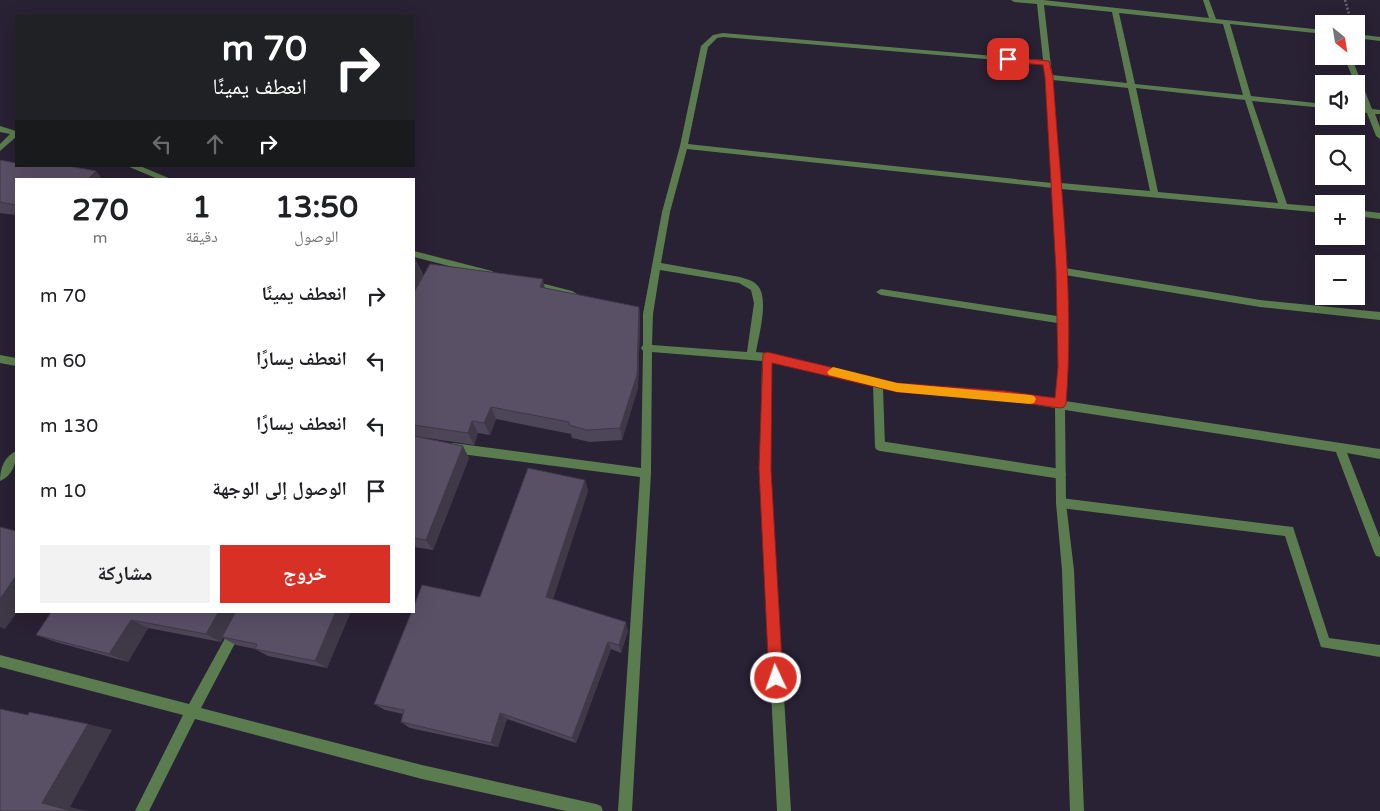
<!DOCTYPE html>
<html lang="ar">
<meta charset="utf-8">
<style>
:root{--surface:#fff;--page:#f2f2f2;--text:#202124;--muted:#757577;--accent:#d93025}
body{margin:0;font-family:"Varela Round","Noto Naskh Arabic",sans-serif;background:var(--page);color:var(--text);direction:rtl;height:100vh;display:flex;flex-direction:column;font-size:19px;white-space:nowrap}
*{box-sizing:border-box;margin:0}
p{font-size:16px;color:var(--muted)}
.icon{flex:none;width:28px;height:28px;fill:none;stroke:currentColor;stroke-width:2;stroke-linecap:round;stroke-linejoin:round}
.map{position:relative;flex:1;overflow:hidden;direction:ltr}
.panel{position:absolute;left:15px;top:178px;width:400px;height:435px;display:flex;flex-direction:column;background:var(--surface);border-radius:0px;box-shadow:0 5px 20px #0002;direction:rtl}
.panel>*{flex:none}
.guide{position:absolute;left:15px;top:15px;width:400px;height:152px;border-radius:0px;box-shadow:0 5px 20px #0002;direction:rtl;background:#202124;color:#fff;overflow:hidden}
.needle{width:32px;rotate:150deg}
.fabs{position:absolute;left:1315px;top:15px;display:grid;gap:10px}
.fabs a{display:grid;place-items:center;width:50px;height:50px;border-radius:0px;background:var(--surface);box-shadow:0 5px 20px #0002;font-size:25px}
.pin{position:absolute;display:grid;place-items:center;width:42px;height:42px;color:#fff;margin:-21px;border-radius:10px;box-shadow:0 2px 8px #0006}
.me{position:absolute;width:55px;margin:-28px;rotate:357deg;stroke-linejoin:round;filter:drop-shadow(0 0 4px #0008)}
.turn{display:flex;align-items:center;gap:18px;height:105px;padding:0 25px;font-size:22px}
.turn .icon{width:65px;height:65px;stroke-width:2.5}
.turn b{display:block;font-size:35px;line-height:42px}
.lanes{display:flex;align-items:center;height:48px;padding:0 25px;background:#0003;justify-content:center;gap:25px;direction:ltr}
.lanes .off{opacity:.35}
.eta{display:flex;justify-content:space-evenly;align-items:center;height:85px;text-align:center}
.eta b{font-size:30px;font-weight:700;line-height:35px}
.cta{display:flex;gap:10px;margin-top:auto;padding:10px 25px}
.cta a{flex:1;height:58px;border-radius:0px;background:var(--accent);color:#fff;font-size:20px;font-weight:700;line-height:58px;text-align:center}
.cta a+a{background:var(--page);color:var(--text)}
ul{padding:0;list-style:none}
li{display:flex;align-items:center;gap:15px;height:65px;padding:0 25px}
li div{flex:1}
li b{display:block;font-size:19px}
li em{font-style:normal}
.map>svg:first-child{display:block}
</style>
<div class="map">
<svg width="1380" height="811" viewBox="0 0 1380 811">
<rect width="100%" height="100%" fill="#292134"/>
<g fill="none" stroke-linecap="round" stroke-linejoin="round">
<polyline stroke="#6b6575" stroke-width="2.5" stroke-dasharray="2 2" stroke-linecap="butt" points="1345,0 1351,21"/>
<g fill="#5b7c4e" fill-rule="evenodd">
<polygon points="880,441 1061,469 1065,471 1066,474 1065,477 1061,479 880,451 876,449 875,446 876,443"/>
<polygon points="1061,498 1293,527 1329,638 1380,645 1380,657 1321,647 1285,536 1061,508 1057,506 1056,503 1057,500"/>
</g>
<g fill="#5b7c4e" fill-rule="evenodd">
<path d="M1011,0H1043L1209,18L1203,0H1209L1216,19L1324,30V34L1230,24L1251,96L1324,104V108L1252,101L1287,204L1324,207V213L1061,189L1065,268L1260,300L1380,312V320L1260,307L1065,275L1068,367L1065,401L1380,449V459L1347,453L1380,538V557L1376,556L1374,552L1336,452L1065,410L1066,503L1074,570L1084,811H1070L1062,570L1056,503L1055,408L1005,400L897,391L883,388L885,446L884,449L880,451L876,449L875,446L873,386L772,362L770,469L791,811H777L760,469L762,361L652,352L651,473L632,811H618L640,477L453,453L449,451L448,448L449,445L453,443L641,468L643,351L641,348L643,345V314L662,212L680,146L701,46L713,35L723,33L1043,60L1037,4L1014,2ZM1044,5L1112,12L1127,83L1052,75ZM1119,13L1223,24L1243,95L1135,84ZM723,37L1044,64L1052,183L688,144L708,47L717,38ZM1053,80L1128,88L1150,191L1061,183ZM1136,88L1245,100L1278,203L1158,192ZM687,149L1053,188L1056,233L1057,316L881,289L876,292L881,295L1057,323L1058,367L1055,400L1005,392L897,383L767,353L756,352C759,335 769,299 758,286C753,280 746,279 740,277L661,263L670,212ZM660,270L739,283L751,290L754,303L747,352L652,345L653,314Z"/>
<polygon points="1356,34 1380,37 1380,41 1356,38"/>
<polygon points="1344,56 1351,56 1372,109 1380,110 1380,114 1375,114 1380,127 1380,139 1376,136 1367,113 1356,111 1356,107 1365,108 1356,84 1355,84"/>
<polygon points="0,126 16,131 16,137 0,151 0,144 10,134 0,132"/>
<polygon points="127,166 140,166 171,179 158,179"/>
<polygon points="1356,210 1380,213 1380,219 1356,216"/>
<polygon points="414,251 492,271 496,274 492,277 414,257"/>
<polygon points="533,281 572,291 577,294 572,297 530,286 528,284 530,282"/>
<polygon points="0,355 16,358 16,366 0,363"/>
<path d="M16,451C17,463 12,476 0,481C0,468 4,457 16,451Z"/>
<polygon points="240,611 252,611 201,708 422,765 596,804 601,806 603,811 566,811 422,779 195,719 149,811 135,811 183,715 0,667 0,655 189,704"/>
</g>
</g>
<g fill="#4d4558">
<polygon points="0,160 16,163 79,168 96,171 102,179 16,179 16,215 0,213"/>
<polygon points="414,257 422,272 423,276 545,288 639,307 640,321 638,388 622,440 590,442 572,438 571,434 496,419 490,435 478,433 474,445 414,436"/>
<polygon points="414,436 469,458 433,550 414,547"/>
<polygon points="585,480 588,491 553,599 628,631 621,653 611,649 576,743 507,719 498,747 410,728 401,722 403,714 385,710 374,704 480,597"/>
<polygon points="52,611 351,611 327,668 268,656 255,649 236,645 223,638 221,642 148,628 128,662 56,642 36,635"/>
</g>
<g fill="#3e3847">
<polygon points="96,171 102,179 88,179"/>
<polygon points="415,258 423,277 414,294 414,261"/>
<polygon points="543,279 546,293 540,287"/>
<polygon points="639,307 640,321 638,388 622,440 620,428"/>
<polygon points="491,407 496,419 490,435 484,423"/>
<polygon points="472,421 478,433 474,445 468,433"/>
<polygon points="463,446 469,458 433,550 426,540"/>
<polygon points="585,480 588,491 551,606 546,597"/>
<polygon points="16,576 16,611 18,611 5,629 0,627 0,599"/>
<polygon points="219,611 238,611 221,642 206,634"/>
<polygon points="336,611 351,611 327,668 315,661"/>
<polygon points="131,620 148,628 128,662 109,654"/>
<polygon points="626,622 628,631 621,653 619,645"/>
<polygon points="608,642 611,649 576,743 572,738"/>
<polygon points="500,713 507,719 498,747 491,743"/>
<polygon points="88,724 112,730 70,807 87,811 72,811 42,803"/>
</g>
<g fill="#595066" stroke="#3e3847">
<polygon points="0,160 16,163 16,162 16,166 69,166 96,171 88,179 16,179 16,205 0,202"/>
<polygon points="414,262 417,263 414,268"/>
<polygon points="430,264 543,279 540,287 639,307 637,375 620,428 587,430 569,425 569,422 491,407 484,423 472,421 468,433 414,425 414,292"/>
<polygon points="414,436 463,446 426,540 414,538"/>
<polygon points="528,468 585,480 546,597 626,622 619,645 608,642 572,738 500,713 491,743 401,722 404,710 374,704 412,611 414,611 414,606 422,585 480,597"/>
<polygon points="0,527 16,531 16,576 0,599"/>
<polygon points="52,611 219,611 206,634 131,620 109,654 36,635"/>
<polygon points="236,611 336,611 315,661 255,649 257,644 222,637"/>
<polygon points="0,709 28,715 29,712 88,724 42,803 72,811 0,811"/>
</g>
<path fill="#d93025" stroke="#8d1f18" d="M1005,57L1049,61L1053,77C1060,185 1075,295 1066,404L1064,407L1060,408L1005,400L897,392L772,363L771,469L783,678L781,683L776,685L771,683L769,678L759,469L763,354L767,352L897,383L1005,391L1055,398L1058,367L1056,271L1045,77L1043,65L1008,62L1005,61Z"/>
<polygon fill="#f59e0b" points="833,367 897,383 1030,395 1034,396 1036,399 1034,403 1030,404 897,392 829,375 827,372"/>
</svg>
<div class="fabs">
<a><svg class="needle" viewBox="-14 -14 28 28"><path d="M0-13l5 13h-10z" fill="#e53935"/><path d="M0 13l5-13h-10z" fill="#757577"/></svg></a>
<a><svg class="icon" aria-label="sound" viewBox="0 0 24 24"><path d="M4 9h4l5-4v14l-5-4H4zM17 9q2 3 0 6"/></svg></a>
<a><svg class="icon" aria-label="search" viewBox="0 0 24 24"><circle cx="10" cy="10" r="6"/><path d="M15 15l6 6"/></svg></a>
<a>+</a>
<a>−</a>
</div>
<div class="pin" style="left:1008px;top:59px;background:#d93025"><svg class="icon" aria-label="arrive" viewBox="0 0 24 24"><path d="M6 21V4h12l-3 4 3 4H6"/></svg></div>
<svg class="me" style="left:776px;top:678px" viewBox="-20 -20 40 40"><circle r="17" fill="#d93025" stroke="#fff" stroke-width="3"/><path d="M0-11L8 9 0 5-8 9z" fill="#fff"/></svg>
<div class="guide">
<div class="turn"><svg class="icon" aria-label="right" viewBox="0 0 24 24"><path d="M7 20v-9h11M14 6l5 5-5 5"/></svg><div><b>70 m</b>انعطف يمينًا</div></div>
<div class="lanes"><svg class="icon off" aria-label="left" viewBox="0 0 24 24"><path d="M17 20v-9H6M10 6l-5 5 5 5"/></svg><svg class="icon off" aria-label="ahead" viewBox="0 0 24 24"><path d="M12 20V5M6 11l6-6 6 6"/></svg><svg class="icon" aria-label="right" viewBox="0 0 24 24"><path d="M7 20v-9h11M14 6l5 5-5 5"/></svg></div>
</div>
<section class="panel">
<div class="eta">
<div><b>13:50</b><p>الوصول</p></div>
<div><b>1</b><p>دقيقة</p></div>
<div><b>270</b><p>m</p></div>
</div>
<ul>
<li><svg class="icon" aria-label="right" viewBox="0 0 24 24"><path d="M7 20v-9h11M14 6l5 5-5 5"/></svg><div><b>انعطف يمينًا</b></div><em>70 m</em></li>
<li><svg class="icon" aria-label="left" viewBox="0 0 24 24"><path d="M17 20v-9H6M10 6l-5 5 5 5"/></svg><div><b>انعطف يسارًا</b></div><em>60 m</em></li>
<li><svg class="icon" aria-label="left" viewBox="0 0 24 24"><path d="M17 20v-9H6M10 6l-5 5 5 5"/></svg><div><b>انعطف يسارًا</b></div><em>130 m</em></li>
<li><svg class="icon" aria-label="arrive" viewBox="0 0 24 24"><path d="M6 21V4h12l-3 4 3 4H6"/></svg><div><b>الوصول إلى الوجهة</b></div><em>10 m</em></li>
</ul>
<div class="cta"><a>خروج</a><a>مشاركة</a></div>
</section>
</div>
